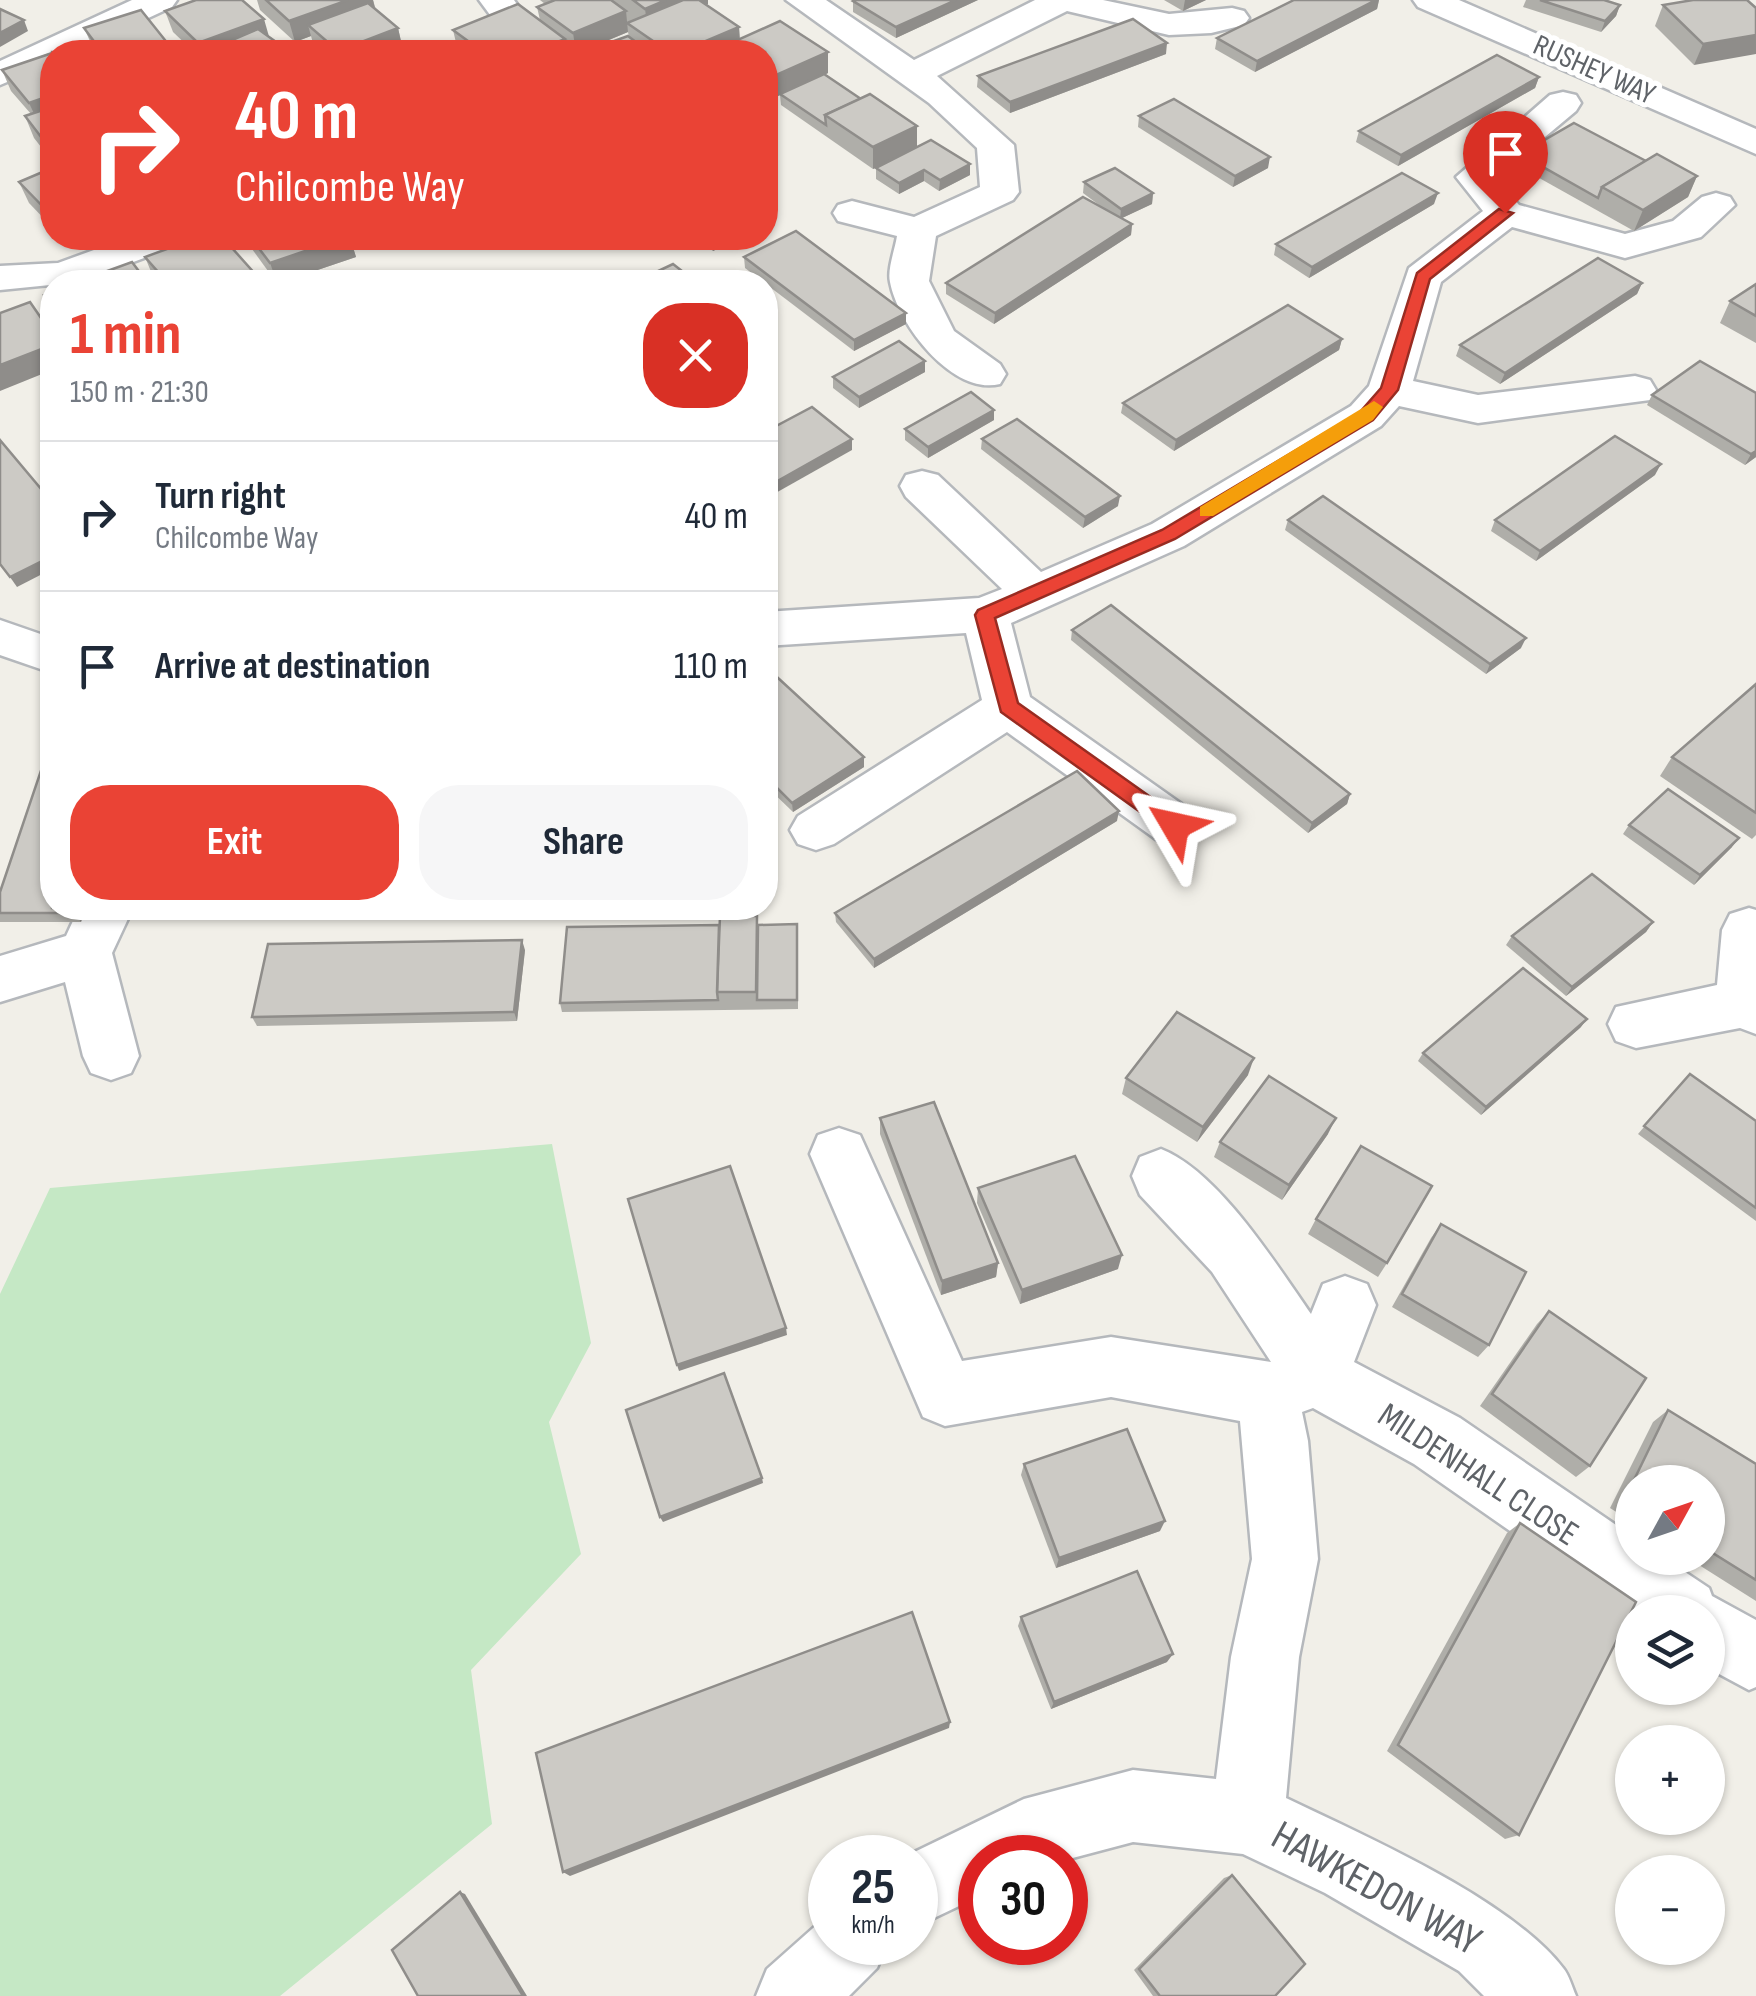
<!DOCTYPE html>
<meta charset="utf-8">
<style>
:root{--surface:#fff;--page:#f6f6f7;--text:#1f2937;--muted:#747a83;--line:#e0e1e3;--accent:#ea4335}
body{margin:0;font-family:"Sofia Sans Condensed",sans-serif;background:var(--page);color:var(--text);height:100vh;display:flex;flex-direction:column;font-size:38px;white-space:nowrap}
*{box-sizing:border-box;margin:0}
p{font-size:32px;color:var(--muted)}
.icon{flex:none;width:55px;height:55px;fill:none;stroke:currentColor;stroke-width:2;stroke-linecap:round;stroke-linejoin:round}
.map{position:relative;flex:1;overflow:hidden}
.drawer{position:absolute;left:40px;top:270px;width:738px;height:650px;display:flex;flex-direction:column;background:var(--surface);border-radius:40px;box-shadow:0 2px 8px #0004}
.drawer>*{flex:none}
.banner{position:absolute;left:40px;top:40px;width:738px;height:210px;border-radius:40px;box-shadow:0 2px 8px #0004;background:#ea4335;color:#fff;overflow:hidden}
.needle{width:65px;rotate:50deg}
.fabs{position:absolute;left:1615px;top:1465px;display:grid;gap:20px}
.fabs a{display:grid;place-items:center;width:110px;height:110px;border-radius:50%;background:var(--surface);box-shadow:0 2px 8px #0004;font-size:50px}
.speed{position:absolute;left:808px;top:1835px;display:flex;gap:20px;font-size:50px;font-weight:700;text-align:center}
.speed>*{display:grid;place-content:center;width:130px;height:130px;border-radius:50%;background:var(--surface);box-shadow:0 2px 8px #0004;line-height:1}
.speed small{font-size:25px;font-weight:400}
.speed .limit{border:15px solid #d22;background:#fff;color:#111}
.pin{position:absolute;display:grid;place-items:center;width:85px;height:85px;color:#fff;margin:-102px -42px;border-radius:50% 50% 50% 0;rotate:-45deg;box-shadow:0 0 10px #0007}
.pin .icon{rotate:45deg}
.me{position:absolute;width:110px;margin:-55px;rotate:306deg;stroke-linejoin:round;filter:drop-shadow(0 0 8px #0008)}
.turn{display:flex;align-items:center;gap:35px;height:210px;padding:0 30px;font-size:45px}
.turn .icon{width:130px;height:130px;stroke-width:2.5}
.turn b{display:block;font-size:70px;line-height:85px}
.round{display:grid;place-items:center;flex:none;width:105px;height:105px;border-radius:40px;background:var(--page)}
.headline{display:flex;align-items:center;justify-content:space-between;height:170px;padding:0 30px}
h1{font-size:60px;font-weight:700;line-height:75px;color:var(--accent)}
.button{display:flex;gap:20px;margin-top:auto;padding:20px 30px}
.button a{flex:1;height:115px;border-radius:40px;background:var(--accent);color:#fff;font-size:40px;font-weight:700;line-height:115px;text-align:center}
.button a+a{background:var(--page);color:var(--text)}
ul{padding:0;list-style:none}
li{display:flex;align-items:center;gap:30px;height:150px;padding:0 30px;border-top:2px solid var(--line)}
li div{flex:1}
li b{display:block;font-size:38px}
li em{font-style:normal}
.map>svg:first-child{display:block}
</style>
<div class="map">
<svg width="1756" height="1996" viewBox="0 0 1756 1996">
<rect width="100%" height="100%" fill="#f1efe8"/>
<polygon fill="#c5e8c5" points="552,1144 591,1343 549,1422 581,1554 471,1670 492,1824 280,1996 0,1996 0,1294 50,1188"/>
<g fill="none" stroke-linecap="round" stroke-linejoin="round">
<defs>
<g id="minor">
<polygon points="132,0 177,0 172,7 75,52 52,52 52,63 0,85 0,61"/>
<polygon points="479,0 514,0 528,20 523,27 511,30 499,27"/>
<path d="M786,0H826L914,60L1035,0H1103L1169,14L1232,8L1244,11L1249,18L1244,25L1211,33L1169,35L1067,11L937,76L1014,145L1019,192L1013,200L936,236L929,281L954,331L1000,364L1006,374L1000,384C953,396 898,325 890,282C887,270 895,249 897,236L838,221L833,213L838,205L852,201L914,217L980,187L977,148L929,103Z"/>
<polygon points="1563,92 1576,95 1581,103 1576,111 1496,178 1519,205 1625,234 1673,221 1702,197 1716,193 1730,197 1735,205 1701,237 1625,258 1512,227 1441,282 1413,381 1478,395 1635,376 1650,380 1656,390 1650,400 1478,423 1399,406 1381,426 1184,546 1011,623 1030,697 1193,812 1201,826 1193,840 1175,846 1157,840 1007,732 834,844 816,850 798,844 790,830 798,816 982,700 966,633 765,646 765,612 979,598 1002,589 906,497 900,486 906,475 922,471 938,475 1041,572 1152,524 1351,406 1369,386 1409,268 1483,211 1456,177 1550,95"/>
<polygon points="127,238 182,238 176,246 80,282 0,290 0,266 58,263"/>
<polygon points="0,620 52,638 52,673 0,655"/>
<polygon points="79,908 133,908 112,953 139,1056 131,1073 111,1080 91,1073 83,1056 65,982 0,1002 0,956 66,936"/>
<polygon points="1749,908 1756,910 1756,1034 1740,1028 1636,1048 1616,1041 1608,1024 1616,1007 1717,985 1722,930 1730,914"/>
<path d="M839,1128L860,1135L962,1361L1111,1337L1271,1362L1212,1272L1140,1195L1132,1176L1140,1157L1161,1149C1218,1171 1276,1264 1311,1314L1323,1284L1345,1276L1367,1284L1376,1305L1354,1362L1460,1418L1632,1536V1558H1664L1709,1588L1712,1596L1756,1620V1687L1749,1690L1708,1668V1612H1632V1616L1414,1464L1313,1408L1302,1412L1308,1441L1318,1559L1299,1657L1286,1798C1365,1836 1510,1899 1563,1968C1569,1975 1572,1987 1576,1996H1484L1459,1971L1325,1893L1243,1854L1133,1842L1065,1860L980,1858V1896L915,1927V1858H902L1024,1799L1133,1770L1216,1779L1231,1657L1252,1559L1240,1421L1111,1397L945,1426L923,1417L810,1154L818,1135Z"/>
<polygon points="830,1913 830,1942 888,1942 877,1968 849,1996 756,1996 767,1969"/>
</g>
<polygon id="tertiary" points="1413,0 1459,0 1756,129 1756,154 1418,7"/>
</defs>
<use href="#minor" stroke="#b5b8bc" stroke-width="5"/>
<use href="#tertiary" stroke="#b5b8bc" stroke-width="5"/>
<use href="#minor" fill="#fff" fill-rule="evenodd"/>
<use href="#tertiary" fill="#fff" fill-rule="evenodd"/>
</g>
<g fill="#afaea9">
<polygon points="257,0 373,0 376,10 398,28 403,50 395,52 321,52 314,47 311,36 295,42 260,10"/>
<polygon points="540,0 708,0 708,4 706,5 739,27 740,39 828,73 825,75 917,147 970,175 939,191 924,181 899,194 876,179 876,168 901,155 873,169 781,105 780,95 765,102 765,52 584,52 629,37 628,32 580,52 574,52 566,47 567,52 460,52 458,51 453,30 540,20 537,7 545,4"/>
<polygon points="855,0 978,0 896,38 853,12 853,1"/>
<polygon points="1164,0 1206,0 1183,11"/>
<polygon points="1294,0 1379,0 1377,9 1255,72 1215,49 1217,38"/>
<polygon points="1526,0 1604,0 1620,5 1616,16 1601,32 1523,7"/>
<polygon points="1663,5 1756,8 1694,65 1655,26"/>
<polygon points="165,11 269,37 290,52 194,52 173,32"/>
<polygon points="84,28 169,45 172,52 95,52"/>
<polygon points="52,52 52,161 34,138 25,116 31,114 11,91 2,70"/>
<polygon points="1166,54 1010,113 977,87 978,76"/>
<polygon points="1539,77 1535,88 1398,166 1356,142 1359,131"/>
<polygon points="1139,116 1268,168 1233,187 1138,127"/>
<polygon points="1520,154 1697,176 1688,197 1634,231 1516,165"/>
<polygon points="52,168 52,227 29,203 19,182"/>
<polygon points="1084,182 1153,193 1152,204 1122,218 1132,224 1131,235 994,324 946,294 946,283 1103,208 1083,193"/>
<polygon points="1434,204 1309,278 1274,255 1276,244"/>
<polygon points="244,238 350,238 356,257 282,282 276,282"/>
<polygon points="695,238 740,238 713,251"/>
<polygon points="145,257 258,277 260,282 158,282 154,279"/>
<polygon points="744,257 906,313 906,324 854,351 745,268"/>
<polygon points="1642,283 1637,294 1500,384 1456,356 1460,345"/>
<polygon points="1756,284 1756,343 1720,323 1730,301"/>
<polygon points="1342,339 1339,350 1174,451 1121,413 1123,403"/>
<polygon points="925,372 859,408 833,388 833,377"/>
<polygon points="1652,395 1756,457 1745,465 1647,405"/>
<polygon points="994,420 928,458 905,440 905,429"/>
<polygon points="982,439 1118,506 1083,528 981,449"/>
<polygon points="1655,475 1536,561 1491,531 1495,520"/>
<polygon points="1288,520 1521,648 1486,674 1285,530"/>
<polygon points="1072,630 1350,794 1347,804 1308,833 1071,640"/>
<polygon points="765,666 864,757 864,767 793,812 765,785"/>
<polygon points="1756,684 1756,835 1752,839 1660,776 1672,757"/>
<polygon points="1117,821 874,968 836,922 835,913"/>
<polygon points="1629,825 1732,847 1694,885 1623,834"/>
<polygon points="0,892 85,908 81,922 0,922"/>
<polygon points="1653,922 1646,932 1566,996 1506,945 1512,936"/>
<polygon points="758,925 798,933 798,1009 562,1012 560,1003"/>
<polygon points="525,950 517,1021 257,1026 252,1017"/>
<polygon points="1581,1027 1481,1115 1418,1061 1423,1053"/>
<polygon points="1690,1074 1756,1121 1756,1221 1638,1134"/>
<polygon points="1248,1075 1197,1142 1122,1094 1126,1078"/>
<polygon points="880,1118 998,1263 996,1277 941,1295 880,1134"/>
<polygon points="1328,1134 1282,1200 1214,1157 1220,1142"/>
<polygon points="978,1188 1118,1269 1020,1304 977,1203"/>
<polygon points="1316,1219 1387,1263 1378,1277 1308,1234"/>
<polygon points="1441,1224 1489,1345 1478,1357 1392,1307 1431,1238"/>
<polygon points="1549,1311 1590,1466 1576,1477 1480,1406 1537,1324"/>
<polygon points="1668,1410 1756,1464 1756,1601 1688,1558 1708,1558 1708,1482 1632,1482 1632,1522 1610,1508 1653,1422"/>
<polygon points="1024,1464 1160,1531 1056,1568 1021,1475"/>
<polygon points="1520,1523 1519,1835 1505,1839 1387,1751 1507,1533"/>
<polygon points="1021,1617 1167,1662 1051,1709 1018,1626"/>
<polygon points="1232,1875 1275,1996 1153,1996 1134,1970 1224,1878"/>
</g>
<g fill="#8f8d8a">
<polygon points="348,0 373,0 376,13 308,25 311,36 295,42 289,21"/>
<polygon points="666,0 708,0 708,4 648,30 645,9"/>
<polygon points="956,0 978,0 896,38 896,27"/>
<polygon points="1185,0 1206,0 1183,11"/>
<polygon points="1376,0 1379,0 1377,9 1255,72 1257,61"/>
<polygon points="1620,5 1616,16 1601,32 1605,21"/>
<polygon points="626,11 628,32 580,52 576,52 573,33"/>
<polygon points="264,19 270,40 237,52 201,52 198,43"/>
<polygon points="24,20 28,31 0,47 0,33"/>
<polygon points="739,27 740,48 713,51 713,52 680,52"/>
<polygon points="398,28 403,50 395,52 338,52 338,51"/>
<polygon points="1756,35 1756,54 1694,65 1703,44"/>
<polygon points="565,39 567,52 533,52"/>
<polygon points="1167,43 1166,54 1010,113 1010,102"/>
<polygon points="169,45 172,52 147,52"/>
<polygon points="828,52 828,73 765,102 765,80"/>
<polygon points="1539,77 1535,88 1398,166 1401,155"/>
<polygon points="52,95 52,119 39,124 29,103"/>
<polygon points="917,126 917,147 873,169 873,147"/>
<polygon points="1270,157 1268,168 1233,187 1235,176"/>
<polygon points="970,164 970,175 939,191 940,180"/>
<polygon points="924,170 924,181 899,194 899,183"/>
<polygon points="1697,176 1688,197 1634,231 1643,210"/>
<polygon points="1153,193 1152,204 1120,219 1121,209"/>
<polygon points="1438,193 1434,204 1309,278 1312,267"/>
<polygon points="1132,224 1131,235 994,324 995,313"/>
<polygon points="65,238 84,238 68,244"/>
<polygon points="343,238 350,238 356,257 282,282 277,282 270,263"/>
<polygon points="717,238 740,238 713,251 712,240"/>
<polygon points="258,277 260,282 243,282"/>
<polygon points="1642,283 1637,294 1500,384 1505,373"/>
<polygon points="906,313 906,324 854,351 854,340"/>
<polygon points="1342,339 1339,350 1174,451 1176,440"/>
<polygon points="52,345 52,370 0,391 0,365"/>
<polygon points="925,361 925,372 859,408 859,397"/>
<polygon points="994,410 994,420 928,458 928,447"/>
<polygon points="852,439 852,450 765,499 765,488"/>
<polygon points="1756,451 1756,457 1745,465 1751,454"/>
<polygon points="1661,464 1655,475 1536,561 1540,551"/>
<polygon points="1120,496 1118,506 1083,528 1085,517"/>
<polygon points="52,556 52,569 17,587 10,577"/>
<polygon points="1526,638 1521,648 1486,674 1490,664"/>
<polygon points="864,757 864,767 793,812 792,803"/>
<polygon points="1350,794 1347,804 1308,833 1312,823"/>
<polygon points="1119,811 1117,821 874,968 874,959"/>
<polygon points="1739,838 1732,847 1694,885 1700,875"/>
<polygon points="76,908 85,908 81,922 74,913"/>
<polygon points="1653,922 1646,932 1566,996 1572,987"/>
<polygon points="522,940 525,950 517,1021 514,1012"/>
<polygon points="1587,1019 1581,1027 1481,1115 1486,1107"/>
<polygon points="1254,1058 1248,1075 1197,1142 1203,1127"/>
<polygon points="1336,1118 1328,1134 1282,1200 1289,1185"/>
<polygon points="1122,1255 1118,1269 1020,1304 1022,1290"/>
<polygon points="998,1263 996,1277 941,1295 942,1281"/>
<polygon points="786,1328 787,1335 679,1371 677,1365"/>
<polygon points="762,1478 763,1483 663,1522 660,1517"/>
<polygon points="1165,1521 1160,1531 1056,1568 1059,1558"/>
<polygon points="1173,1654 1167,1662 1051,1709 1054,1702"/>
<polygon points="950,1722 949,1728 570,1876 563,1872"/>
<polygon points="460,1892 465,1894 527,1996 523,1996"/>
</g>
<g fill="#cccac5" stroke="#8f8d8a" stroke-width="2.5">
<polygon points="196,0 242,0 264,19 198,43 165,11"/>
<polygon points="266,0 348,0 289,21"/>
<polygon points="555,0 611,0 626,11 573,33 537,7"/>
<polygon points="633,0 666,0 645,9"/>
<polygon points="683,0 699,0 739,27 680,52 669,52 627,23"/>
<polygon points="855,0 956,0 896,27 853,1"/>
<polygon points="1294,0 1376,0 1257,61 1217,38"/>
<polygon points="1540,0 1604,0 1620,5 1605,21"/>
<polygon points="1693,0 1747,0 1756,8 1756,35 1703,44 1663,5"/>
<polygon points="368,3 398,28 338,51 308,25"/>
<polygon points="518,4 565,39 533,52 483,52 453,30"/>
<polygon points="0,9 24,20 0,33"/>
<polygon points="141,10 169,45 147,52 102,52 84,28"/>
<polygon points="1133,19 1167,43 1010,102 978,76"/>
<polygon points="780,21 828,52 765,80 765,52 715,52 713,51"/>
<polygon points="258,29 290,52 204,52"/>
<polygon points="628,36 649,52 584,52"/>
<polygon points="70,47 75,52 52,52 52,95 29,103 2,70"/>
<polygon points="1497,55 1539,77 1401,155 1359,131"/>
<polygon points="824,74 861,99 825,115 826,125 780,94"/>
<polygon points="870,94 917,126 873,147 825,115"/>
<polygon points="1174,99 1270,157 1235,176 1139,116"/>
<polygon points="52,107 52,150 51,150 25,116"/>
<polygon points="1574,123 1646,161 1602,187 1598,198 1520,154"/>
<polygon points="931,140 970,164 940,180 924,170 899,183 876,168"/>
<polygon points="1657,154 1697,176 1643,210 1602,187"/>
<polygon points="52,168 52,216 19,182"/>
<polygon points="1115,168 1153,193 1121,209 1084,182"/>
<polygon points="1402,173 1438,193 1312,267 1276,244"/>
<polygon points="1083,197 1132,224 995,313 946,283"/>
<polygon points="796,231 906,313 854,340 744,257"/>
<polygon points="197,238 223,238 258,277 243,282 167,282 145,257"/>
<polygon points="251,238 343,238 270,263"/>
<polygon points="1598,258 1642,283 1505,373 1460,345"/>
<polygon points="132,262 147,282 77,282"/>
<polygon points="673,264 696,282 635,282"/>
<polygon points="1756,284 1756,316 1730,301"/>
<polygon points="52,292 52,307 44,295"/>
<polygon points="30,302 52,334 52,345 0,365 0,313"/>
<polygon points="1288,305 1342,339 1176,440 1123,403"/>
<polygon points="899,341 925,361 859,397 833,377"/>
<polygon points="1700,361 1756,393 1756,451 1751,454 1652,395"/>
<polygon points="971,392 994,410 928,447 905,429"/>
<polygon points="812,407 852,439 765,488 765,432"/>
<polygon points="1017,419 1120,496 1085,517 982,439"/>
<polygon points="1615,436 1661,464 1540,551 1495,520"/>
<polygon points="0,440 52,502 52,556 10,577 0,564"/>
<polygon points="1323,496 1526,638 1490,664 1288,520"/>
<polygon points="1111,605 1350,794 1312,823 1072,630"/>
<polygon points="765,666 864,757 792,803 765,776"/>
<polygon points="1756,684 1756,813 1672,757"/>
<polygon points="52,738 52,908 76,908 74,913 0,913 0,892"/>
<polygon points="1077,771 1119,811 874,959 835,913"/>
<polygon points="1668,789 1739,838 1700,875 1629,825"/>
<polygon points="1592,874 1653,922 1572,987 1512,936"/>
<polygon points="720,916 757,916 756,992 717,992"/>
<polygon points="797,924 797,1000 757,1000 758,925"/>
<polygon points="719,925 717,992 718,1000 560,1003 567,927"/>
<polygon points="522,940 514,1012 252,1017 268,944"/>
<polygon points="1523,968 1587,1019 1486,1107 1423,1053"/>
<polygon points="1177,1012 1254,1058 1203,1127 1126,1078"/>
<polygon points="1690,1074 1756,1121 1756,1208 1644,1126"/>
<polygon points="1269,1076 1336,1118 1289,1185 1220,1142"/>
<polygon points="934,1102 998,1263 942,1281 880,1118"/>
<polygon points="1361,1146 1432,1186 1387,1263 1316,1219"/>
<polygon points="1075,1156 1122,1255 1022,1290 978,1188"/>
<polygon points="730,1166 786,1328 677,1365 628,1199"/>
<polygon points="1441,1224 1526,1272 1489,1345 1402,1294"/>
<polygon points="1549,1311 1646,1378 1590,1466 1492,1394"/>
<polygon points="724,1373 762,1478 660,1517 626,1410"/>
<polygon points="1668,1410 1756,1464 1756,1580 1708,1550 1708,1482 1633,1482"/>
<polygon points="1127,1429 1165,1521 1059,1558 1024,1464"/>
<polygon points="1632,1483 1632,1502 1625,1498"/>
<polygon points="1520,1523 1636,1602 1519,1835 1398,1745"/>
<polygon points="1137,1571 1173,1654 1054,1702 1021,1617"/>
<polygon points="912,1612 950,1722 563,1872 536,1753"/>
<polygon points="1232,1875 1305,1964 1275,1996 1160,1996 1139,1969"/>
<polygon points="460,1892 523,1996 418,1996 392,1950"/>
</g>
<polygon fill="#ea4335" stroke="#982c22" stroke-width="2.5" points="1499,209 1513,213 1430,279 1398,390 1373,420 1175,539 995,618 1018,703 1183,820 1186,826 1183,832 1168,832 1001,712 975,615 978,610 1162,530 1360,412 1381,388 1417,273"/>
<polygon fill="#f59e0b" points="1374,401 1383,407 1373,420 1213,516 1200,516 1200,507"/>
<g text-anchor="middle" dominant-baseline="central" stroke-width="10" stroke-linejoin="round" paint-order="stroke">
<g font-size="30" fill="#5f6368" stroke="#fff">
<text transform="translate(1594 70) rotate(24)">RUSHEY WAY</text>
</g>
<g font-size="35" fill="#5f6368" stroke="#fff">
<text transform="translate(1478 1475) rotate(33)">MILDENHALL CLOSE</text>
</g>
<g font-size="42" fill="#5f6368" stroke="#fff">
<text transform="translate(1376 1889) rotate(29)">HAWKEDON WAY</text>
</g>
</g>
</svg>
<div class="fabs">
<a><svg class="needle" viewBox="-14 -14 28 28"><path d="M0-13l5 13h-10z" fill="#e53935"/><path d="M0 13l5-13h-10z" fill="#747a83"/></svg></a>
<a><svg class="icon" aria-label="layers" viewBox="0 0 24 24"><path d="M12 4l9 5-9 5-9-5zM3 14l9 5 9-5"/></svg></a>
<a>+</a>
<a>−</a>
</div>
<div class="speed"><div>25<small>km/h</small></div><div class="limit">30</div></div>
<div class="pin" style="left:1505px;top:213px;background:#d93025"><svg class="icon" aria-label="arrive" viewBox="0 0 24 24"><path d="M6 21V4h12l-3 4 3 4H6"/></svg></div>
<svg class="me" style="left:1175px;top:826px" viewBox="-20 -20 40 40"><path d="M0-17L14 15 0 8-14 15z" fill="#ea4335" stroke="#fff" stroke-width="4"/></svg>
<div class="banner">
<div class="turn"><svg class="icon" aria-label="right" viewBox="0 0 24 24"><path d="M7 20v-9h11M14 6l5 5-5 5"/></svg><div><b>40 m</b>Chilcombe Way</div></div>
</div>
<section class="drawer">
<div class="headline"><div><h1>1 min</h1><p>150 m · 21:30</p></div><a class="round" style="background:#d93025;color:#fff"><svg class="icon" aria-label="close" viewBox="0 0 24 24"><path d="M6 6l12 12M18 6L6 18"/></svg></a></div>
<ul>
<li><svg class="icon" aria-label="right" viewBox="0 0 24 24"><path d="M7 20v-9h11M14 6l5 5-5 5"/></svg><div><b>Turn right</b><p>Chilcombe Way</p></div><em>40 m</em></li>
<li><svg class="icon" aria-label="arrive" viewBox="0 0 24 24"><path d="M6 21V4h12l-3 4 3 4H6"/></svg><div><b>Arrive at destination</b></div><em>110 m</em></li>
</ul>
<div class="button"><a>Exit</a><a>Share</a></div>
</section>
</div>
